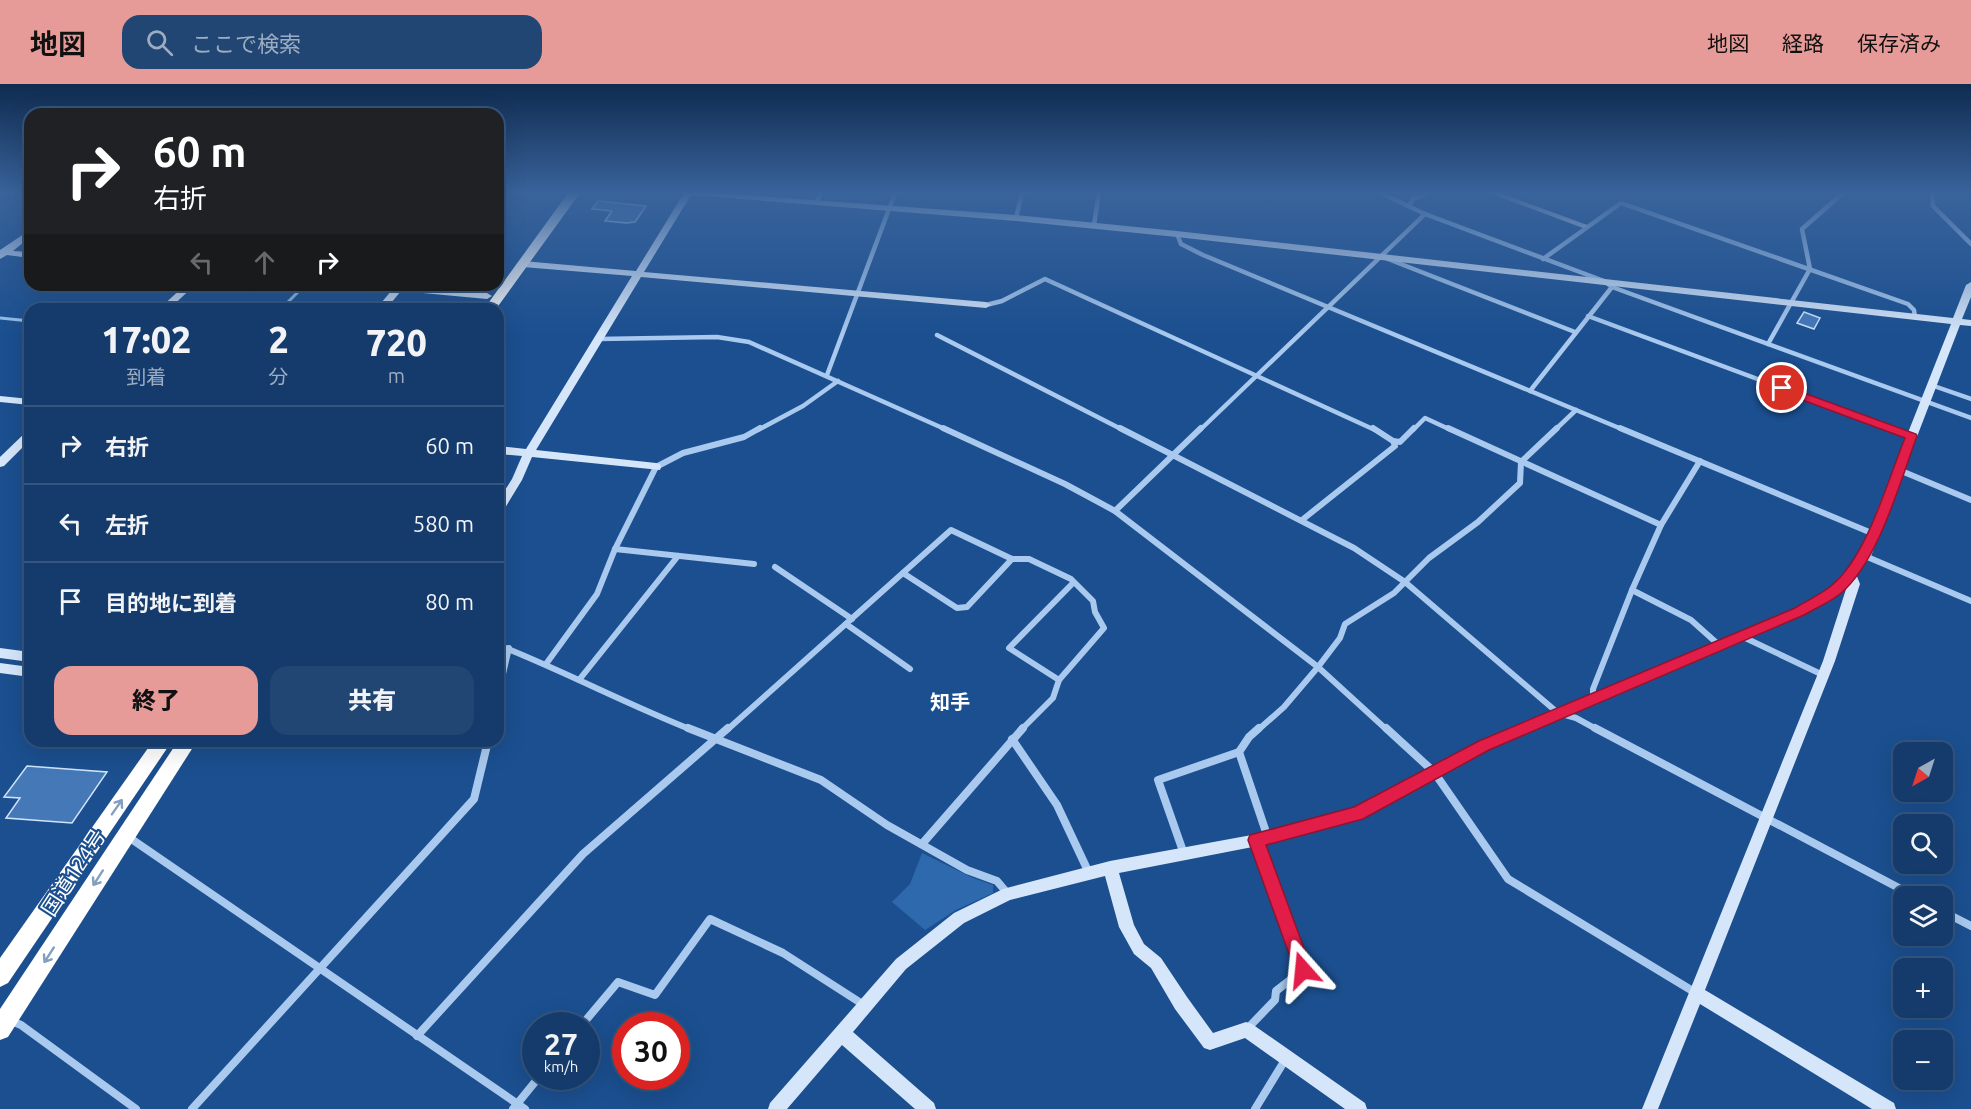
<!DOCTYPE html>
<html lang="ja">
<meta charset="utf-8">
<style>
:root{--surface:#143b6b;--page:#214673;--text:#f1f3f6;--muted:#9dadc1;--line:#33557e;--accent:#e69b98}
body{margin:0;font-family:Ubuntu,"Noto Sans JP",sans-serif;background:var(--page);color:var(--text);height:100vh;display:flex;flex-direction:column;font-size:22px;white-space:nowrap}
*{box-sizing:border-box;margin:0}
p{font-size:20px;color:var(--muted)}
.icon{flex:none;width:33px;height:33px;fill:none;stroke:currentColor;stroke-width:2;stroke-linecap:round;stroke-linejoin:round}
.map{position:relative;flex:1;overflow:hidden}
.sheet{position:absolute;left:24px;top:219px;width:480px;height:444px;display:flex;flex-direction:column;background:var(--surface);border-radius:18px;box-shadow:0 6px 24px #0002,0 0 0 2px var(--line)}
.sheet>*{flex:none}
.hud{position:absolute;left:24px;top:24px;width:480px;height:183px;border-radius:18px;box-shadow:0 6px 24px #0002,0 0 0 2px var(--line);background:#202124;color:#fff;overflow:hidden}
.needle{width:39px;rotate:219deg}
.fabs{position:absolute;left:1893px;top:658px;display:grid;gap:12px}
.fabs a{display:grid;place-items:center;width:60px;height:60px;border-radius:12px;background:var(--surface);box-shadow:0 6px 24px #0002,0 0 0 2px var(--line);font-size:30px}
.speed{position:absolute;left:522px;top:928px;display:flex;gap:12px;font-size:30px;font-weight:700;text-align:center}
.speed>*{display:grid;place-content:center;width:78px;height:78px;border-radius:50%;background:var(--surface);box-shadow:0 6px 24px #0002,0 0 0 2px var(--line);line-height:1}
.speed small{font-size:15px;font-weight:400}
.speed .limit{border:9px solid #d22;background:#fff;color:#111}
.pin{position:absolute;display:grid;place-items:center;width:51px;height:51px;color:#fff;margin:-26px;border:3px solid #fff;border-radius:50%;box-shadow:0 2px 6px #0007}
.me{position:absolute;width:66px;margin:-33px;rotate:342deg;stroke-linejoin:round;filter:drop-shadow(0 0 4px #0008)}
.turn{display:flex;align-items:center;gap:21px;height:126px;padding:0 30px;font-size:27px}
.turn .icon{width:78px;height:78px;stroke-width:2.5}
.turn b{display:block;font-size:42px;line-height:51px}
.lanes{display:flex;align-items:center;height:57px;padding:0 30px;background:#0003;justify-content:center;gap:30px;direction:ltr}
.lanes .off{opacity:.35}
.eta{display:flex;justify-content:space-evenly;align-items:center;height:102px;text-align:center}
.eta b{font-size:36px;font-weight:800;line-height:42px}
.button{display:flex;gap:12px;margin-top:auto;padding:12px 30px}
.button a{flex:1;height:69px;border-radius:18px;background:var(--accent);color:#111;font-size:24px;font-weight:800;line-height:69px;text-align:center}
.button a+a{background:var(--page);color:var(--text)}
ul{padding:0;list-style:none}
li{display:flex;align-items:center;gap:18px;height:78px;padding:0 30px;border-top:2px solid var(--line)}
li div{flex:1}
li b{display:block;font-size:22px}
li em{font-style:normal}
header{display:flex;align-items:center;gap:36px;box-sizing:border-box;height:84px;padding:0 30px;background:var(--accent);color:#111}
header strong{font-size:28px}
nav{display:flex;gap:33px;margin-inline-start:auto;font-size:21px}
.search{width:420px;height:54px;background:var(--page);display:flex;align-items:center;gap:15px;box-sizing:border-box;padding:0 21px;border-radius:18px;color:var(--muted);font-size:22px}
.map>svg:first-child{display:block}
</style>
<header>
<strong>地図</strong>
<div class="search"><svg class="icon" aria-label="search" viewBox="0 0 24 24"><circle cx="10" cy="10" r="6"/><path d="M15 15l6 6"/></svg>ここで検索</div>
<nav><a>地図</a><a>経路</a><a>保存済み</a></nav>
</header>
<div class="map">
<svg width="1971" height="1025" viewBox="0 0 1971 1025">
<rect width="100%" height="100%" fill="#1b4f8f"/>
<polygon fill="#2e69ad" points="922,769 973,794 993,801 993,809 956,826 925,846 892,818 910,800"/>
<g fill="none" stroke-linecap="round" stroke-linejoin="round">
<g stroke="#9cc4f0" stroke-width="3">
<polyline points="281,225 305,201"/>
<polyline points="0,234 30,237"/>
</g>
</g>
<g fill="#4478b7" stroke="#cfe3fa" stroke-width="1.5">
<polygon points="598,117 646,122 635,138 626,139 605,137 612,127 592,125"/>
<polygon points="1804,228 1820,234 1814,245 1797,239"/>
<polygon points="27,682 107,688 72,739 6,734 20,714 4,713"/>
</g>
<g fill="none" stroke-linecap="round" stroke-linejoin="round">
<g stroke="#a9c9ee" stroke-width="4.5">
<polyline points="1381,109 1425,130 1604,197 1612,203 1971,334"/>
<polyline points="1932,109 1933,122 1971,160"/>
<polyline points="817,118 821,109"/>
<polyline points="1409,122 1413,115 1428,109"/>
<polyline points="1016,134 1022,109"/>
<polyline points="1094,141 1099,109"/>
<polyline points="1177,150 1181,160 1203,171 1624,346"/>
<polyline points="1388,175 1575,248"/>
<polyline points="1543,175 1621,119 1908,220 1914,226 1915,233"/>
<polyline points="986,221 1002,217 1045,195 1375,346"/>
<polyline points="1588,232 1895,346"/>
<polyline points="937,251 1123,346"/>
<polyline points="599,255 717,253 749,258 947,346"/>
<polyline points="1768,260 1810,185 1802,145 1843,109"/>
<polyline points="827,291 895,109"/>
<polyline points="1931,301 1971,315"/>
<polyline points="1530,307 1612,203"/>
<polyline points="758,346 803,322 838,297"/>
<polyline points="1200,346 1425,130"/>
<polyline points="1413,346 1425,334 1451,346"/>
<polyline points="1555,346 1576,326"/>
</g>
<g stroke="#a9c9ee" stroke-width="6">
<polyline points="943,344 1065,400 1115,427 1318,583 1387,646"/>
<polyline points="1120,344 1354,464 1405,498 1558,629 1576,634 1598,646"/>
<polyline points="1448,344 1661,441"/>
<polyline points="1620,344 1874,450"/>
<polyline points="1891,344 1912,352"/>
<polyline points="1393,357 1400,358 1414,344"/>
<polyline points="1899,386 1971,416"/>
<polyline points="1115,427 1201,344"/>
<polyline points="1302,436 1395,362 1393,357 1373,344"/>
<polyline points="615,465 754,480"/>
<polyline points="1865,472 1971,517"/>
<polyline points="775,483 852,535"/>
<polyline points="903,489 957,524 967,523 1012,475"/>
<polyline points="1632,506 1691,536 1719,561"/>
<polyline points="846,540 910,585"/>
<polyline points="1741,552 1823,591"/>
<path d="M498,561C564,587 626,620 692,646"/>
<polyline points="546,580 597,510 615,465 656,383 683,369 744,353 760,344"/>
<polyline points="579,596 678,472"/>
<polyline points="1059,596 1009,564 1073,499"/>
<polyline points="498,611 509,564"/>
<polyline points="1593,614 1593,605 1632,506 1661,441 1700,377"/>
<polyline points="727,646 951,446 1012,475 1029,475 1071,495 1093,517 1095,528 1104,544 1059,596 1053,614 1021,646"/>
<polyline points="1258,646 1284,623 1318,583 1340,554 1345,540 1394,509 1429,474 1478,438 1520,399 1521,378 1557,344"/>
</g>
<g stroke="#a9c9ee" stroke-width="8">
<polyline points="688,644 821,696 887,741 967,786 997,797 1008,810"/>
<polyline points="1259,644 1249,653 1239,668 1268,754"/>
<polyline points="1386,644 1434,688 1508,795 1696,909"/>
<polyline points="1595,644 1916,813"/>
<polyline points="1012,655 1057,721 1089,789"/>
<polyline points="127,752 525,1025"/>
<polyline points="922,760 1023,644"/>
<polyline points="1184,770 1158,696 1239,668"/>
<polyline points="1942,827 1971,842"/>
<polyline points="9,936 21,941 136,1025"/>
<polyline points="581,942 618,898 655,911 710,835 783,869 864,921"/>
<polyline points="1247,945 1275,916 1276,907 1303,886 1256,757"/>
<polyline points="417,952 583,770 728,644"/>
<polyline points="192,1025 474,715 488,657"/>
<polyline points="513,1025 539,993"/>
<polyline points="1255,1025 1285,976"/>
</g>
<g fill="#d6e6fa" fill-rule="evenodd">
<polygon points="684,109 719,109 1016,131 1177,147 1953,234 1966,201 1971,198 1971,213 1962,235 1971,236 1971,242 1960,241 1871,472 1856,490 1860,500 1835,577 1705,906 1894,1019 1896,1025 1872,1025 1700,920 1658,1025 1642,1025 1823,577 1848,499 1839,509 1804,531 1489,665 1362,734 1268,760 1119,789 1134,841 1144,860 1161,874 1187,913 1213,949 1246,938 1252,940 1365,1019 1367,1025 1345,1025 1245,954 1210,966 1204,964 1175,925 1151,884 1134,870 1119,843 1105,792 1010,816 964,839 906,885 853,948 934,1019 936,1025 915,1025 842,961 787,1025 768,1025 770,1019 896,875 954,829 1003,805 1110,777 1268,748 1354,725 1479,657 1796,525 1831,503 1860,470 1951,240 1177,153 1016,137 691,111 644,188 986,218 991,221 986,224 641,193 536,366 656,379 660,380 661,383 660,386 532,373 522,396 502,429 498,430 498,417 512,395 522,372 498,370 498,362 526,365 632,192 523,183 519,180 523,177 636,187"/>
<polygon points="1489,109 1500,109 1590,142 1583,144"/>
<polygon points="30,146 30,153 13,167 30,168 30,174 7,171 0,175 0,166"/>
<polygon points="185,201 195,201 169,225 159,225"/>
<polygon points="363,201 406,201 487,209 492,212 487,215 401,207 386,225 376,225 392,206 368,204"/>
<polygon points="0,312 30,315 30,321 0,318"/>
<polygon points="30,346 30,356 4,382 0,383 0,373 26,348"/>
<polygon points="0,564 30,568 30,578 0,574"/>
<polygon points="0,579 30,583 30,593 0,589"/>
</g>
<g fill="#fff" fill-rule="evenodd">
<polygon points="568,109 580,109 496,225 484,225"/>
<polygon points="153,657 172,657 8,899 0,903 0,874"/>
<polygon points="178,657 197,657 8,953 0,956 0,925"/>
</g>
</g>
<defs><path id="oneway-shaft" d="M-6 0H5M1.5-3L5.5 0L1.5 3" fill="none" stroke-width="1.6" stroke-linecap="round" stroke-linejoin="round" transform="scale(1.5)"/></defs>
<g stroke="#829ec1">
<use href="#oneway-shaft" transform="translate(117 723) rotate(-55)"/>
<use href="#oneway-shaft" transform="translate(98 794) rotate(123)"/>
<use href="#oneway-shaft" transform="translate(49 871) rotate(123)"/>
</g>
<linearGradient id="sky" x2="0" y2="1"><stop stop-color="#0f2b4f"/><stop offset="0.43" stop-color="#39639b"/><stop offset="1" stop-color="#39639b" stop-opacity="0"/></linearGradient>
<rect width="1971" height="252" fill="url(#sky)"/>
<path fill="#e11d48" stroke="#92132f" stroke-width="1.5" d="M1782,301L1916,350L1917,352C1900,398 1878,479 1840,510C1830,518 1816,524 1804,531L1489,666L1363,735L1266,761L1312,886L1309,892L1303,894L1297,892L1248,756L1250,751L1354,723L1479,657L1795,524C1806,517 1820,511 1831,502C1867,473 1887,398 1905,354L1778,307V302Z"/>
<g text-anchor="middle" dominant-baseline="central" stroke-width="4.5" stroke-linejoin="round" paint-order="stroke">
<g font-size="20" font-weight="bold" fill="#fff" stroke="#1b4f8f">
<text x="950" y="617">知手</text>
</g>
<g font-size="21" fill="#fff" stroke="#1b4f8f">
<text transform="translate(73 788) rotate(-57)">国道124号</text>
</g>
</g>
</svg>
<div class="fabs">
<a><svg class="needle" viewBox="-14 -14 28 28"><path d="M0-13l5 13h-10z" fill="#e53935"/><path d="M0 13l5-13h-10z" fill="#9dadc1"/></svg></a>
<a><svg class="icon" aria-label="search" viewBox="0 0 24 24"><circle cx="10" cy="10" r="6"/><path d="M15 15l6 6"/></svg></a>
<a><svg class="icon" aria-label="layers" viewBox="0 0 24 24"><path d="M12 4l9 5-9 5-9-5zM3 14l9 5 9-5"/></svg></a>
<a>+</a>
<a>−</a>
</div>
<div class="speed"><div>27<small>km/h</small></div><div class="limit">30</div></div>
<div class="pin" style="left:1782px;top:304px;background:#d93025"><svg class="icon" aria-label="arrive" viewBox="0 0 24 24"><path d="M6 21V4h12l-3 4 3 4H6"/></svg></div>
<svg class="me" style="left:1303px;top:886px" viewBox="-20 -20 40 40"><path d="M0-17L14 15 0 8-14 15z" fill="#e11d48" stroke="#fff" stroke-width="4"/></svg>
<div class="hud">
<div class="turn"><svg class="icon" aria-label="right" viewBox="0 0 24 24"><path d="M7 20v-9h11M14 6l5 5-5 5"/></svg><div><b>60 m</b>右折</div></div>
<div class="lanes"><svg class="icon off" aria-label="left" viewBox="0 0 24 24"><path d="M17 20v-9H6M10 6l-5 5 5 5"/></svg><svg class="icon off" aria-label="ahead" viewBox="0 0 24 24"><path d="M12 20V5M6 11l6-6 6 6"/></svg><svg class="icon" aria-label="right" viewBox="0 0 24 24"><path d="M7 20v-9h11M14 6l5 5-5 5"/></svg></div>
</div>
<section class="sheet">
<div class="eta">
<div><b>17:02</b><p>到着</p></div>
<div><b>2</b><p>分</p></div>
<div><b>720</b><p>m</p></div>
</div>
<ul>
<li><svg class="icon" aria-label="right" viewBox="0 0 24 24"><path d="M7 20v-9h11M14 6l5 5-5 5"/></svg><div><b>右折</b></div><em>60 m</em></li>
<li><svg class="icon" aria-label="left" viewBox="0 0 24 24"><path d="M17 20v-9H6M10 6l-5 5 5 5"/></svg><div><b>左折</b></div><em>580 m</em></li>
<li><svg class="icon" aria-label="arrive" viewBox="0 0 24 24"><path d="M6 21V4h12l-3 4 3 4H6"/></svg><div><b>目的地に到着</b></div><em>80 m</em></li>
</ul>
<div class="button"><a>終了</a><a>共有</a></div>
</section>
</div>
